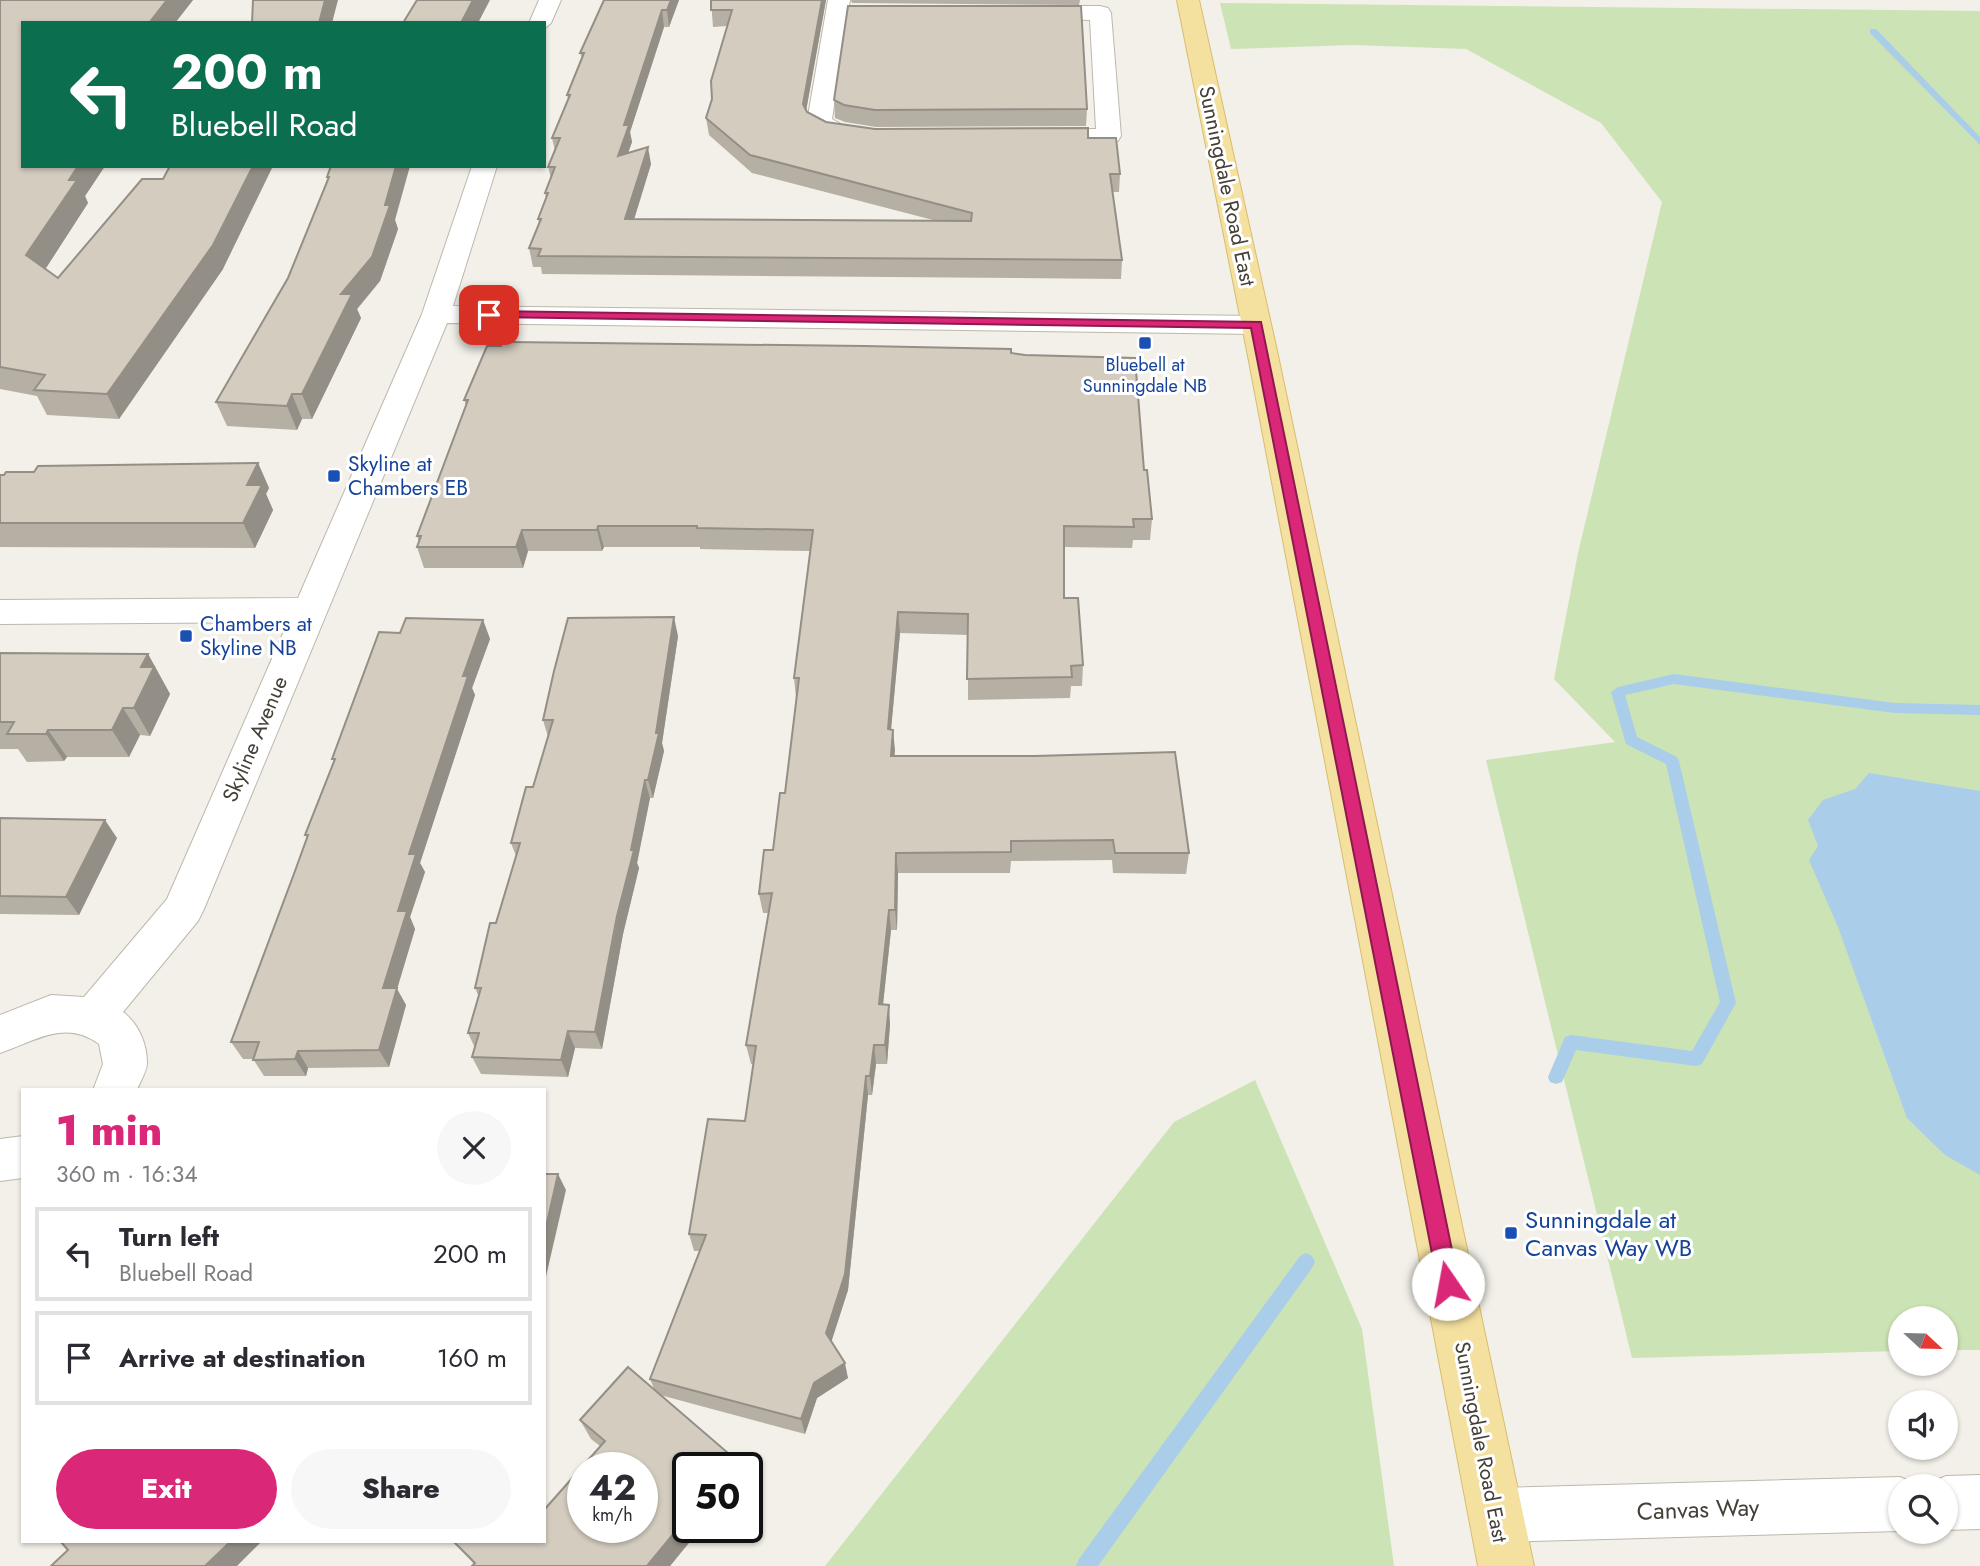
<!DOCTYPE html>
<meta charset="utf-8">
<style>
:root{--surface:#fff;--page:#f7f7f7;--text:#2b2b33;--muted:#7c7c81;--line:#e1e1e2;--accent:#db2777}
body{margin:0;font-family:Jost,sans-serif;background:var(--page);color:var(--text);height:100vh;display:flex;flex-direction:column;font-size:26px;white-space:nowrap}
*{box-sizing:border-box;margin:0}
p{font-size:23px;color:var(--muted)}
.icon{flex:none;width:38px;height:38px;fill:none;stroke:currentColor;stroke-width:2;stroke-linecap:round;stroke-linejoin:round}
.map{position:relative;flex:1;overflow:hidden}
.panel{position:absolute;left:21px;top:1088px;width:525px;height:455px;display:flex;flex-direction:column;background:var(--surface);border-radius:0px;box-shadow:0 2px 5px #0004}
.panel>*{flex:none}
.top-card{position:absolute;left:21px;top:21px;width:525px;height:147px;border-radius:0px;box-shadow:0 2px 5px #0004;background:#0b6e4f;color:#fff;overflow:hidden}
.needle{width:46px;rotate:112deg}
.fabs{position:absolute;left:1888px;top:1306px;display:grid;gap:14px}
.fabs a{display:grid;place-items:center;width:70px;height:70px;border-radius:50%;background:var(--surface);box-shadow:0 2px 5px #0004;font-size:35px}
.speed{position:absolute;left:567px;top:1452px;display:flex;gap:14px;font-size:35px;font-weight:700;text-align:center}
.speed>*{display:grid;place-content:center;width:91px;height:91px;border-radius:50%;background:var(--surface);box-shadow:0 2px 5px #0004;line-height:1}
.speed small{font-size:18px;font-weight:400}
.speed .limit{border:4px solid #111;border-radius:10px;background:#fff;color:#111}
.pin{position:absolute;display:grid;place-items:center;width:60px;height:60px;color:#fff;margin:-30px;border-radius:14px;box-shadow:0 4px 10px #0006}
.me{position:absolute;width:77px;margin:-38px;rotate:348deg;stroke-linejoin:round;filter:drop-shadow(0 0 5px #0008)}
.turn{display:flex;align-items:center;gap:24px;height:147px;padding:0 35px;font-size:32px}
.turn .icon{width:91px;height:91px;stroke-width:2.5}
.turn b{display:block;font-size:49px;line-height:60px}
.round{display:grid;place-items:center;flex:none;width:74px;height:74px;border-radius:37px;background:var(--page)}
.head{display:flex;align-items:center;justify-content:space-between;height:119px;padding:0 35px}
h1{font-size:42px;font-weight:800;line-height:52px;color:var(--accent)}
.primary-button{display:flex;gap:14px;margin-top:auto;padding:14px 35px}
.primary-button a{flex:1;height:80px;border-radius:42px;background:var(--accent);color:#fff;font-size:28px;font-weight:800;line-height:80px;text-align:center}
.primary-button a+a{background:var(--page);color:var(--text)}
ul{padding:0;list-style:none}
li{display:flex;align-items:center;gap:21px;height:94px;margin:0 14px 10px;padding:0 21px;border:4px solid var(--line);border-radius:0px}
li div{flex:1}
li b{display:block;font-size:26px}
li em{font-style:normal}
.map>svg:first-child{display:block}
</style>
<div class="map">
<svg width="1980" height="1566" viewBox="0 0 1980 1566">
<rect width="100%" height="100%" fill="#f2f0e8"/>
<g fill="#cce3b5">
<polygon points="1220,3 1980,11 1980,1350 1946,1350 1946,1318 1900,1318 1900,1351 1632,1358 1486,760 1615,742 1554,679 1578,553 1662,202 1601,123 1466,49 1353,45 1231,49"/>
<polygon points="1255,1080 1362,1329 1394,1566 825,1566 1174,1122"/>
</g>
<polygon fill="#aacde9" points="1869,773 1980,791 1980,1175 1945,1155 1907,1118 1838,927 1809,860 1818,846 1808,820 1823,800 1855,789"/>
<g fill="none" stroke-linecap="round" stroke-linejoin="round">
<g fill="#aacde9" fill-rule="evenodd">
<polygon points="1870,29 1876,29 1980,137 1980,145 1870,33"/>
<polygon points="1674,674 1895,703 1980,705 1980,715 1895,713 1674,684 1625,695 1637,737 1677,757 1679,761 1736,1003 1702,1064 1696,1066 1576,1050 1562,1082 1556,1084 1550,1082 1548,1077 1565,1037 1571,1035 1692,1051 1720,1002 1666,764 1626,744 1611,692 1618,687"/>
<polygon points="1306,1253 1312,1256 1315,1262 1312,1268 1098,1566 1076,1566 1079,1559 1300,1256"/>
</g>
<defs>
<g id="minor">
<polygon points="539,0 561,0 551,23 544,29 544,23 529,23"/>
<path d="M828,0H850L849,6H901L909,8L912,13L909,18L901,20H847L832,119L844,126L873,131L876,136L873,141C854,146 819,139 807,122Z"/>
<polygon points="1031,6 1100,6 1108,8 1111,13 1121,136 1118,141 1036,143 1027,141 1024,136 1027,131 1036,129 1096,129 1090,20 1023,18 1020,13 1023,8"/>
<path d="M472,166H497L453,306L1257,316L1267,319L1271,325L1267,331L1257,334L447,323L204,909L198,921L123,1012C138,1023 147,1043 147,1063C147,1071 140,1082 137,1090H93L103,1064L99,1044C65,1019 35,1041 0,1053V1015L51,995L84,997L167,899L288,622L0,624V600L298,598L422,314Z"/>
<polygon points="23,1136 23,1178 0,1181 0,1139"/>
<polygon points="1980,1475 1980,1529 1946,1530 1946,1486 1927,1484 1946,1476"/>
<polygon points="1900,1477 1920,1486 1900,1486 1900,1531 1496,1542 1477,1534 1469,1515 1477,1496 1496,1488"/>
</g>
<polygon id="major" points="1177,0 1199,0 1277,351 1534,1566 1478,1566 1247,351"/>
</defs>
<use href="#minor" stroke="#bdb8ac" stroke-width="2"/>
<use href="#major" stroke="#d8bd70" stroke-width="2"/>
<use href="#minor" fill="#fff" fill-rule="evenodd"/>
<use href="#major" fill="#f4e09f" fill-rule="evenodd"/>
</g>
<g fill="#b5afa4">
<polygon points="0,0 193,0 175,23 23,23 23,166 105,166 85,196 88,203 45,269 58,278 223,269 119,419 47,415 37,396 0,389"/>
<polygon points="604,0 679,0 669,27 664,27 630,132 632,142 628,152 651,164 634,219 933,220 752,173 709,135 706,118 712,99 727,26 713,27 711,0 826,0 806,111 807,112 826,122 875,129 1088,138 1120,174 1119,192 1112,192 1122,260 1121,279 542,274 541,267 533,267 529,248 539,223 538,219 546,199 545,193 551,178 548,167 555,151 552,138 568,99 567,95 582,58 580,53"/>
<polygon points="851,0 1080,0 1079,5 852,3"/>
<polygon points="834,100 1087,109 1086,126 876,127 845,122 835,118"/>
<polygon points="331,166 395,220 398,229 380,281 357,309 361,318 312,419 302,419 297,430 227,426 216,402 288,278 328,180 327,177"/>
<polygon points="1011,353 1144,470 1152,519 1150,540 1133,540 1132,548 1064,547 1064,598 1083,665 1082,686 1071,686 1070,698 968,700 968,635 900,633 891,730 893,730 894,756 1189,853 1186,874 1113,873 1112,860 1011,861 1010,873 898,873 897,930 891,930 883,1004 890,1024 887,1064 876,1064 872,1095 868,1095 848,1290 831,1342 848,1378 817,1398 805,1434 660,1395 688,1528 701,1528 670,1566 472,1566 474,1564 454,1542 544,1542 600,1446 591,1439 580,1420 655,1391 650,1379 700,1251 694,1251 689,1234 745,1121 753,1064 751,1064 746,1045 769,913 763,913 759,894 773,850 785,793 796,698 794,678 810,551 700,549 700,547 604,547 602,551 528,551 523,568 424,568 417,547 419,542 417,536 466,405 464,400"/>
<polygon points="258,463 269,488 266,494 273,510 255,548 0,547 0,475 34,472"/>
<polygon points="483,620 490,639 472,688 475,695 420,863 425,872 410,917 415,929 397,989 406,1005 389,1067 308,1068 306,1076 264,1076 253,1059 243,1059 231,1042 307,838 305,835 334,762 332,759 400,633"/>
<polygon points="678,636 662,743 664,751 653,798 650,798 637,863 639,868 623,934 602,1049 575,1048 568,1077 481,1074 472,1057 475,1048 468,1033 479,997 475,988 516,856 511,843 533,787 548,737 543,720"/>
<polygon points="0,653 148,654 170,694 150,736 140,735 129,757 67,757 64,761 27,762 18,749 0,749"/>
<polygon points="0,818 117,838 79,915 0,914"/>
</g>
<g fill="#948f86">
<polygon points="167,0 193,0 175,23 149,23"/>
<polygon points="325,0 338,0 332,23 319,23"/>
<polygon points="473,0 490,0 478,23 461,23"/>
<polygon points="671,0 679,0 669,27 667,10"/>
<polygon points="822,0 826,0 804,122 803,104"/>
<polygon points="662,10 664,27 630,132 632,142 621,173 618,156 624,125"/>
<polygon points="648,147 651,164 629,236 625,219"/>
<polygon points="78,166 105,166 85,196 88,203 39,279 26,255 69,180"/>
<polygon points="253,166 273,166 223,269 119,419 107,394"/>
<polygon points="396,166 410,166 395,220 398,229 380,281 357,309 361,318 312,419 302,394 341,294 385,205"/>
<polygon points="292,394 302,419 297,430 287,406"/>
<polygon points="258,463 269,488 266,494 273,510 255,548 243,523 247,485"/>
<polygon points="598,526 604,547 602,551 597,530"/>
<polygon points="522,530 528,551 523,568 516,547"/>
<polygon points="898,612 900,633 889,750 888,729"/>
<polygon points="674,617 678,636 662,743 664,751 653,798 648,780"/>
<polygon points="483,620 490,639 472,688 475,695 420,863 425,872 410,917 415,929 397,989 406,1005 389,1067 379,1050 383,988 409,854 463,676"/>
<polygon points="148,654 170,694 150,736 134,708 141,667"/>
<polygon points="123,708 140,735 129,757 112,730"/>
<polygon points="48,730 67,757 64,761 46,734"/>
<polygon points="893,730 895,750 893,777 891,756"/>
<polygon points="645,780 650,798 637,863 639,868 623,934 602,1049 595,1032"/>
<polygon points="105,820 117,838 79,915 66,897"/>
<polygon points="896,853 898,873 897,930 895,910"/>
<polygon points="889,910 891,930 881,1023 879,1004"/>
<polygon points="889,1005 890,1024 887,1064 885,1045"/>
<polygon points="568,1031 575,1048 568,1077 561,1060"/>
<polygon points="874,1045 876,1064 872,1095 870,1076"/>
<polygon points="298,1051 308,1068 306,1076 295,1059"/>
<polygon points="866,1076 868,1095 848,1290 829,1349 826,1333"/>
<polygon points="558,1174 566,1190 544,1285 544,1236"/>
<polygon points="845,1363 848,1378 817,1398 805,1434 801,1419 814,1383"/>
<polygon points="735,1459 738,1468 727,1468"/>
<polygon points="688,1516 688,1528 701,1528 670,1566 647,1566"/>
<polygon points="230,1542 261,1542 237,1566 205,1566"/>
</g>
<g fill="#d3ccbf" stroke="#948f86" stroke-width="2" fill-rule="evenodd">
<polygon points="0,0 167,0 149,23 23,23 23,166 78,166 69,180 77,180 26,255 58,278 142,179 163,179 170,166 253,166 213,245 107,394 34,390 45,375 0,367"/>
<polygon points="253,0 325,0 319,23 252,23"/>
<polygon points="417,0 473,0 461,23 403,23"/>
<polygon points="604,0 671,0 667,10 662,10 624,125 629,125 618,156 648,147 625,219 971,221 972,213 750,155 706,118 712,99 711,81 732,10 711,10 711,0 822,0 803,104 807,112 826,122 875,129 1088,128 1088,138 1116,138 1120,174 1110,174 1122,260 538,256 541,249 529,248 541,219 538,219 548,193 545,193 555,167 548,167 560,138 552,138 570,95 567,95 584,53 580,53"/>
<polygon points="848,6 1081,6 1087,109 875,110 844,105 834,100"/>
<polygon points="331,166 396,166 385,205 390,205 372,257 341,294 352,294 302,394 292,394 287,406 216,402 288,278 329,177 327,177"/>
<polygon points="503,342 864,346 1011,349 1011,353 1025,355 1135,358 1144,470 1147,470 1152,519 1133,519 1134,527 1064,526 1064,598 1078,598 1083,665 1071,666 1072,677 967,679 968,614 898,612 888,729 893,730 891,756 1035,756 1175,752 1189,853 1115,853 1113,840 1011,841 1011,852 896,853 895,910 889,910 879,1004 889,1005 885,1045 874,1045 870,1076 866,1076 845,1274 826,1333 845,1363 814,1383 801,1419 650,1379 706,1235 689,1234 708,1119 745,1121 756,1046 746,1045 772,893 759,894 764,850 773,850 780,793 785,793 799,678 794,678 813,530 697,528 697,526 598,526 597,530 522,530 516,547 417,547 421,536 417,536 468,400 464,400 487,346 501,346"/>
<polygon points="258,463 247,485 262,485 243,523 0,523 0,475 4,475 6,472 34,472 38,466"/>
<polygon points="674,617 656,733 659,733 648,780 645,780 631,850 634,850 617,916 595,1032 568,1031 561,1060 472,1057 479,1033 468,1033 481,988 475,988 490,923 496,923 520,843 511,843 526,787 533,787 553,720 543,720 554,671 568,618"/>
<polygon points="406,618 483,620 463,676 468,676 409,854 416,854 398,911 407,911 383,988 397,988 379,1050 298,1051 295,1059 253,1060 259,1042 231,1042 295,871 308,835 305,835 335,759 332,759 379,632 400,633"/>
<polygon points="0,653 148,654 141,667 154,667 134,708 123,708 112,730 48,730 46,734 7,734 14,722 0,722"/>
<polygon points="0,818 105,820 66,897 0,896"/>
<polygon points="544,1174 558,1174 544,1236"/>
<path d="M628,1367L735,1459L727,1468H688V1516L647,1566H472L475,1563L454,1542H544V1510L605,1441L580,1420ZM583,1468H642V1528H583Z"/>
<polygon points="61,1542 230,1542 205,1566 51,1566 68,1550"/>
</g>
<polygon fill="#db2777" stroke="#8e194d" stroke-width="2" points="489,311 1261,322 1459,1284 1456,1291 1448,1294 1441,1291 1438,1284 1251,328 485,317 485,312"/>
<g fill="#1a4fb4" stroke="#fff" stroke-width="2.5">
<rect x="1138" y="336" width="14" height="14" rx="3.5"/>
<rect x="327" y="469" width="14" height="14" rx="3.5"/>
<rect x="179" y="629" width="14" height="14" rx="3.5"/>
<rect x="1504" y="1226" width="14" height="14" rx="3.5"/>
</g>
<g text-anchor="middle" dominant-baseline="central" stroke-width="6" stroke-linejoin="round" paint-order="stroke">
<g font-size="18" fill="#164399" stroke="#fff">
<text x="1145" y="365">Bluebell at<tspan x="1145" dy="21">Sunningdale NB</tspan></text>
</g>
<g font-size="21" fill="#454037" stroke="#fff">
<text transform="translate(1227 186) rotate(78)">Sunningdale Road East</text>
<text transform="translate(255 739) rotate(-67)">Skyline Avenue</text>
<text transform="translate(1481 1442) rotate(79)">Sunningdale Road East</text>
</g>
<g font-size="21" fill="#164399" stroke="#fff" text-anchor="start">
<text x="348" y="464">Skyline at<tspan x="348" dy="24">Chambers EB</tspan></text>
<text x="200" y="624">Chambers at<tspan x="200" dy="24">Skyline NB</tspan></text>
</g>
<g font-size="24" fill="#164399" stroke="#fff" text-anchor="start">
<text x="1525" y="1219">Sunningdale at<tspan x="1525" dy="28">Canvas Way WB</tspan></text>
</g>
<g font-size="24" fill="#454037" stroke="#fff">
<text transform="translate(1698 1509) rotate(-2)">Canvas Way</text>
</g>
</g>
</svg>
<div class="fabs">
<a><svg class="needle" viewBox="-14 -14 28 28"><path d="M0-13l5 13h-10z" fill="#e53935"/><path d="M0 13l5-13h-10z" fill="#7c7c81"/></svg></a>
<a><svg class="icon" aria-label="sound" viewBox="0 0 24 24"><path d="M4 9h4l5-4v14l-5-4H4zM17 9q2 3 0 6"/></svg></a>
<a><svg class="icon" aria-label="search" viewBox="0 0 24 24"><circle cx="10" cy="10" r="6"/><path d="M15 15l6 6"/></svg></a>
</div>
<div class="speed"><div>42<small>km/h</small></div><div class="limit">50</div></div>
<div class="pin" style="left:489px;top:315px;background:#d93025"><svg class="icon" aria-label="arrive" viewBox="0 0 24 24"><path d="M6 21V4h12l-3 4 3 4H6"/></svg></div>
<svg class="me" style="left:1448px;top:1284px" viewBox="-20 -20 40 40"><circle r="19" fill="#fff"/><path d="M0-13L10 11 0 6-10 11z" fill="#db2777"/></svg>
<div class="top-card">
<div class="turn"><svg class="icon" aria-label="left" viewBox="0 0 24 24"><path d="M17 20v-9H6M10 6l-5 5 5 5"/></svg><div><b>200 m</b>Bluebell Road</div></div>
</div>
<section class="panel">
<div class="head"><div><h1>1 min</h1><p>360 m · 16:34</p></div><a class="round"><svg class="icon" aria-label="close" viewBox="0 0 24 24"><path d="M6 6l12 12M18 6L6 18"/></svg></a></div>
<ul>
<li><svg class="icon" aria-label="left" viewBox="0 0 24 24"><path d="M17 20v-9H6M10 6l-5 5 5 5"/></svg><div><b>Turn left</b><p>Bluebell Road</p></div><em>200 m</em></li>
<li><svg class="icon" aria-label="arrive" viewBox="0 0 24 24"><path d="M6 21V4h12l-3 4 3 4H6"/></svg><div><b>Arrive at destination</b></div><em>160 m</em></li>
</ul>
<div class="primary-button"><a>Exit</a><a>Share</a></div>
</section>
</div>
